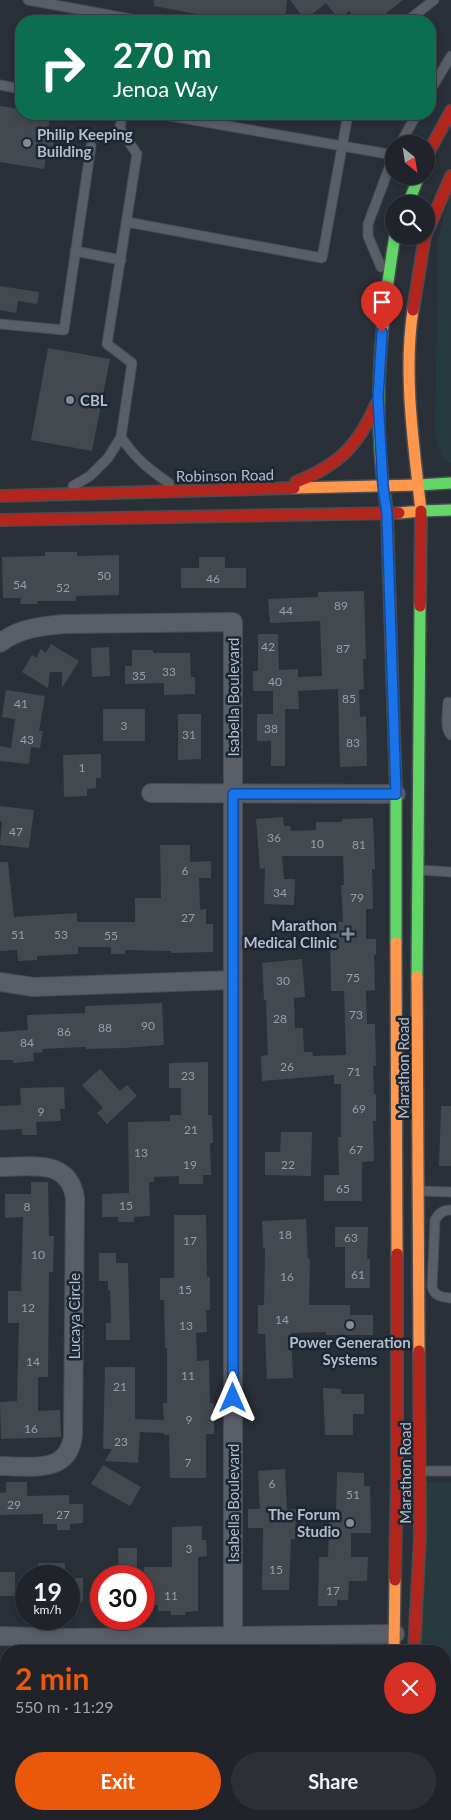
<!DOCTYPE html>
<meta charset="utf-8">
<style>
:root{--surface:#20242a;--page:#2d3036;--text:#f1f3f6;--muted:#a2a4a8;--line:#3d4147;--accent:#ea580c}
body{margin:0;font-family:Lato,sans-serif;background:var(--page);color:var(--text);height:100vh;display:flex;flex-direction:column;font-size:19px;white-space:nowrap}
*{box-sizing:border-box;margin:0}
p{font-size:16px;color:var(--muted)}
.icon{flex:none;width:28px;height:28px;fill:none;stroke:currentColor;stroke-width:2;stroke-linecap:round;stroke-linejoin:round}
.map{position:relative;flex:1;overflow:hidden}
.details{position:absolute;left:0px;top:1645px;width:451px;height:175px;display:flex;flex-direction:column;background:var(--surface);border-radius:20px 20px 0 0;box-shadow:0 2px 8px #0003,0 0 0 1px var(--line)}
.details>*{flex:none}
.guide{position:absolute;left:15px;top:15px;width:421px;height:105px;border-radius:20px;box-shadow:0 2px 8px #0003,0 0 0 1px var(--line);background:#0b6e4f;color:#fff;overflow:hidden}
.needle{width:32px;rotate:150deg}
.tools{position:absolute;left:385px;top:135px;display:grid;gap:10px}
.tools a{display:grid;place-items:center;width:50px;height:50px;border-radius:50%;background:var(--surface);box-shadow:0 2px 8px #0003,0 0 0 1px var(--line);font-size:25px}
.speed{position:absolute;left:15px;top:1565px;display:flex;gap:10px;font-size:25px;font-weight:700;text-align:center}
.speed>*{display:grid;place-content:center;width:65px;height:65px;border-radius:50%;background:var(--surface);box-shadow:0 2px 8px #0003,0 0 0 1px var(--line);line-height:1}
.speed small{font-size:12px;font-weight:400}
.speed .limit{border:8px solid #d22;background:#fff;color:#111}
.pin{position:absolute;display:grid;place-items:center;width:42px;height:42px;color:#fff;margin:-51px -21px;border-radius:50% 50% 50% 0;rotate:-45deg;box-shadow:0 0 5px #0007}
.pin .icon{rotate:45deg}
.me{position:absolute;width:55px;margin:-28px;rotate:0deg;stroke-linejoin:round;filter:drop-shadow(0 0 4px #0008)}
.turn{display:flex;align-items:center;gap:18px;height:105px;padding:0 15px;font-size:22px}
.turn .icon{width:65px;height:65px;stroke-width:2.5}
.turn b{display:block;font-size:35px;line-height:42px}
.round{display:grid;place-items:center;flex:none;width:52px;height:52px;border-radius:26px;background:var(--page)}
.summary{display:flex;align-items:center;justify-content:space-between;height:85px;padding:0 15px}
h1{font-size:30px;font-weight:700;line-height:38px;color:var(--accent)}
.button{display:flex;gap:10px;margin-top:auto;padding:10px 15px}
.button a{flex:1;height:58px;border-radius:30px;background:var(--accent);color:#fff;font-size:20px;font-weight:700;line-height:58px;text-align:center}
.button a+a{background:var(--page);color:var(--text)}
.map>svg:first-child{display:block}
</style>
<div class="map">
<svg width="451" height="1820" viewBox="0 0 451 1820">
<rect width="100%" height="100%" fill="#2a3038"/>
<g fill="#273a3e">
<polygon points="451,192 451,463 443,460 435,435 438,238"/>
<polygon points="418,1482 451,1482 451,1685 445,1685 445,1651 417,1651"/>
</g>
<g fill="#444950">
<polygon points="154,0 287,0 285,21 233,21 154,6"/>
<polygon points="290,0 403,0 376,21 357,21 349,11 339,20 326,3 305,20"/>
<polygon points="0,106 21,109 21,114 51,114 48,128 56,130 51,157 46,156 44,169 0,162"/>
<polygon points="0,286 39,292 37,304 18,301 16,313 0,310"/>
<polygon points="48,348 110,359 92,451 31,440"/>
<polygon points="45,552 77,552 77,556 119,555 119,595 76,596 76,601 37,601 37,604 20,604 21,598 3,598 2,557 45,556"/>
<polygon points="199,557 225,557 225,568 246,568 246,588 181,588 181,568 199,568"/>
<polygon points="364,591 366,659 363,659 364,689 359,690 360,717 366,716 367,766 340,767 338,689 298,691 299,709 285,709 285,766 271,766 271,741 257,741 257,714 273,714 273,691 253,691 253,671 258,671 258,634 278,634 279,670 298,669 298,677 322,676 320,621 270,623 268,599 318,597 318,592"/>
<polygon points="51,644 79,661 62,688 62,672 50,672 48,688 22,672 32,655 36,658 41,649 46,653"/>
<polygon points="109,647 110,676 92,677 91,648"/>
<polygon points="132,650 153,650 153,653 190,653 191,677 195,677 195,694 164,695 164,683 125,684 125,666 132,666"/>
<polygon points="6,690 45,696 39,731 43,731 40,748 31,747 29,764 0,761 0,746 11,748 15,719 2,717"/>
<rect x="103" y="709" width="42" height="32"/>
<polygon points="178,714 201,714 201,759 178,760"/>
<polygon points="101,754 101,778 96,778 96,788 87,789 87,796 64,797 63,755"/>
<polygon points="0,806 34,810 29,848 0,845 2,822 0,821"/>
<polygon points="283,817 284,826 290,826 291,831 316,830 316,822 342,822 342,819 373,818 375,869 372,869 373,909 366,909 366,939 376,939 376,955 374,955 375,990 366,991 367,1024 375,1024 376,1066 373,1066 374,1094 376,1094 376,1121 373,1121 374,1161 362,1162 362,1201 324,1201 324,1175 339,1175 338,1137 341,1137 341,1084 334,1084 334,1075 262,1081 261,1056 268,1055 266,1000 264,1000 262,963 302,959 305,997 294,998 295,1028 303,1028 304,1052 312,1052 313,1056 346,1055 344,991 331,991 330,929 338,929 338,922 343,922 341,885 344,885 343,856 282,856 284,879 295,879 294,905 264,904 265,868 260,869 256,819"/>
<polygon points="160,845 190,845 190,862 211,861 211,878 199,878 200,910 206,909 206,924 213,924 213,952 171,953 171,951 125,950 125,954 111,954 111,947 78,947 78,954 37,956 37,960 18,961 17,950 0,951 0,862 8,862 14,917 77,913 77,922 135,922 135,898 161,898"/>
<polygon points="162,1003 164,1045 125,1048 86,1049 86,1047 42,1049 43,1052 33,1053 34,1061 13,1063 13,1060 0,1060 0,1032 28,1030 27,1015 85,1013 85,1006"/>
<polygon points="208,1062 208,1115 212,1115 213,1143 210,1143 211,1175 203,1175 203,1184 179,1184 179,1176 154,1177 154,1182 149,1182 150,1216 134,1217 134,1222 118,1222 118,1217 102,1217 102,1194 129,1193 128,1122 170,1121 170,1115 181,1115 181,1088 169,1088 169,1063"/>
<polygon points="100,1069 120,1091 127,1085 137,1096 107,1124 97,1113 103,1108 82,1085"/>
<polygon points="64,1087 65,1109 60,1109 61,1121 36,1122 37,1135 22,1135 22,1129 0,1130 0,1106 21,1105 20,1088"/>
<polygon points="441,1106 451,1106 451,1166 439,1166"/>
<polygon points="281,1132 312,1132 311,1176 265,1175 265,1152 280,1152"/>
<polygon points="31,1182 48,1182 49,1236 54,1236 53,1272 49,1272 48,1377 38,1377 38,1411 60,1410 61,1437 1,1439 0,1402 17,1401 19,1323 8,1323 8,1291 21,1291 23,1217 5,1218 5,1194 31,1194"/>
<polygon points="174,1215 206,1215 207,1277 210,1277 210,1310 206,1310 207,1332 196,1333 197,1361 209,1360 210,1403 214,1403 214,1434 206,1434 206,1478 170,1478 169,1435 164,1435 164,1433 140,1432 138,1463 105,1461 112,1449 103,1449 105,1367 135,1367 135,1419 164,1420 163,1403 167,1403 167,1348 165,1348 164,1300 160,1300 160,1278 174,1278"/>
<polygon points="306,1219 308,1259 310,1259 309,1305 350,1305 350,1315 373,1315 373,1335 326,1335 326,1332 291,1333 293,1378 267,1379 265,1334 258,1334 258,1305 264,1305 265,1248 263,1248 262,1221"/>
<polygon points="335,1227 368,1227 367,1259 370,1259 370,1288 345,1288 345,1247 335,1247"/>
<polygon points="99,1253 116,1253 116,1263 128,1263 130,1340 106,1340 106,1323 111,1323 110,1290 108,1290 108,1281 99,1281"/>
<polygon points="323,1388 341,1389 341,1394 364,1394 364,1414 353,1414 353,1435 325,1435"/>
<polygon points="103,1465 141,1487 130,1506 91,1484"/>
<polygon points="285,1469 287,1509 296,1509 295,1539 291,1539 289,1590 262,1590 263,1528 248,1528 248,1509 260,1509 258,1471"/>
<polygon points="337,1472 364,1473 364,1486 370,1486 371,1533 351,1533 351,1557 368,1557 367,1581 349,1581 348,1600 337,1600 337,1606 318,1606 319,1557 328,1557 329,1514 336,1514"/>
<polygon points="6,1482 27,1482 27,1496 69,1495 69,1504 83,1504 83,1523 70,1524 70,1530 57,1530 57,1524 43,1524 43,1514 0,1515 0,1493 6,1492"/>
<polygon points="202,1526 202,1540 206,1540 207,1556 198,1557 198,1611 185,1612 185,1615 171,1615 171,1611 158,1611 158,1605 144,1605 144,1567 172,1567 172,1527"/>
<polygon points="118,1548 137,1548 137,1576 119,1576"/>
<rect x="38" y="1563" width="27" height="13"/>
<rect x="0" y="1572" width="15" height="24"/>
<polygon points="69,1578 83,1578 83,1602 69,1601"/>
</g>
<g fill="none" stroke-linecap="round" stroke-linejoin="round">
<defs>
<g id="lane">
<polyline points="28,0 142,21"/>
<polyline points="407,21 434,0"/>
<polyline points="0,85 21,89"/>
<polyline points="430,91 451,56"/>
<polyline points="159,114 394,155"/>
<polyline points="400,144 417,114"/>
<polyline points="127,222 322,258 348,114"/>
<polyline points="75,251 121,260"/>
<polyline points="381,267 368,236 368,224 394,155"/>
<polyline points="0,324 64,330 91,146"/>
<path d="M121,437C136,459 147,468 169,483V485"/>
<polyline points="73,486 90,476 108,458 121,437 132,363 107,344 137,154 120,129 122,114"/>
<path d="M448,702C448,712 444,728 451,735"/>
<polyline points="419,870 451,872"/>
<polyline points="421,1191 451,1192"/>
<path d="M451,1210C443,1210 439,1213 435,1220L432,1287C435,1297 442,1297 451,1298"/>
<polyline points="421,1471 451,1471"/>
</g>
<g id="street">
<path d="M0,643C19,628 42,626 65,624L233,622V1636"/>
<polyline points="151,793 396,794"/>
<polyline points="0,982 33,987 233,980"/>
<path d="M0,1167C31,1167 69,1158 75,1198L73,1435C69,1475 30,1466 0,1466"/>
<polyline points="0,1636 70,1638 395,1634"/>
<polyline points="0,1802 6,1802"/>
<polyline points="445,1808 451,1808"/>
<polyline points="69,1820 69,1814"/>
<polyline points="233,1820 233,1814"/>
</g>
<g id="fast">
<polyline points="408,204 419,176"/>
<polyline points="418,485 451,483"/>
<path d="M386,505C372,416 380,324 395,236"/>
<polyline points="421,511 451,510"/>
<polyline points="387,514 396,794 396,943"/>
<polyline points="417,977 420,606"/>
</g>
<g id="slow">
<polyline points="294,488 418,485"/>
<path d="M399,513L421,511C414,447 403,374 413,310"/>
<polyline points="396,943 397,1254"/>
<polyline points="417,977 419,1351"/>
<polyline points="394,1651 395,1580"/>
<polyline points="406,1814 406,1820"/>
</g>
<g id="jam">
<polyline points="426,157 451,111"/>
<polyline points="426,234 451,176"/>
<polyline points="413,310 425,236"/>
<path d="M296,482C339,465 359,445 377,402"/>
<polyline points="0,496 294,488"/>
<polyline points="0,520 399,513"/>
<polyline points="420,606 421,511"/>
<polyline points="395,1580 397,1471 397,1254"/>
<polyline points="414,1651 420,1537 419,1351"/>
</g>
</defs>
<use href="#lane" stroke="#484c53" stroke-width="11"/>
<use href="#street" stroke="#484c53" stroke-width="20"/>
<use href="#fast" stroke="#484c53" stroke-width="14"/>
<use href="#slow" stroke="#484c53" stroke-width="14"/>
<use href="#jam" stroke="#484c53" stroke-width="14"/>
<use href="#lane" stroke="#5a5e66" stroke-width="9"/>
<use href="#street" stroke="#5a5e66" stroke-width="18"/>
<use href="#fast" stroke="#63d668" stroke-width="11"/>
<use href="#slow" stroke="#ff974d" stroke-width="11"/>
<use href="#jam" stroke="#b3261e" stroke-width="11"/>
</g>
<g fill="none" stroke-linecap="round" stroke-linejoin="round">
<defs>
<polyline id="route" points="233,1398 233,794 396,794 387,514 383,486 378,398 382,332"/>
</defs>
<use href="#route" stroke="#114b97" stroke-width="12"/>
<use href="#route" stroke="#1a73e8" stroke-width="9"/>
</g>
<g fill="#848b96" stroke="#1d2633" stroke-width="2">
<circle cx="27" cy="143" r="5"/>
<circle cx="70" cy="400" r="5"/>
<path d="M345.5 926.5h5v5h5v5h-5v5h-5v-5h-5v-5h5z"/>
<circle cx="350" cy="1325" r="5"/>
<circle cx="350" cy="1523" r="5"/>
</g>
<g text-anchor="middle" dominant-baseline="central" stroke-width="5" stroke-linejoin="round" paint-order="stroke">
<g font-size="12" fill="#989fab">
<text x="104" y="575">50</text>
<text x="213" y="578">46</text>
<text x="20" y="584">54</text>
<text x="63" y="587">52</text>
<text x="341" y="605">89</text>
<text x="286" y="610">44</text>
<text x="268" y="646">42</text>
<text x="343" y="648">87</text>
<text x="169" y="671">33</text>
<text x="139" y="675">35</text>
<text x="275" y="681">40</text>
<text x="349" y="698">85</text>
<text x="21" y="703">41</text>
<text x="124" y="725">3</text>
<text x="271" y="728">38</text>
<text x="189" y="734">31</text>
<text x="27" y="739">43</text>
<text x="353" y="742">83</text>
<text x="82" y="767">1</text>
<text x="16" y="831">47</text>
<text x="274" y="837">36</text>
<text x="317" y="843">10</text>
<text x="359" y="844">81</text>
<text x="185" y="870">6</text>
<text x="280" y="892">34</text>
<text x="357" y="897">79</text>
<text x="188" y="917">27</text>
<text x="18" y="934">51</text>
<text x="61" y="934">53</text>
<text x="111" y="935">55</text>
<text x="353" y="977">75</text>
<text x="283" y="980">30</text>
<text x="356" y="1014">73</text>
<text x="280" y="1018">28</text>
<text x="148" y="1025">90</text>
<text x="105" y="1027">88</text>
<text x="64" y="1031">86</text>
<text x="27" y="1042">84</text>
<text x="287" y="1066">26</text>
<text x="354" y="1071">71</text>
<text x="188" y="1075">23</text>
<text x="359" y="1108">69</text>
<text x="41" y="1111">9</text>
<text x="191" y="1129">21</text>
<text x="356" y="1149">67</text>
<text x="141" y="1152">13</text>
<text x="190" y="1164">19</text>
<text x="288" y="1164">22</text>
<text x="343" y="1188">65</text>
<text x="126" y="1205">15</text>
<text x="27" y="1206">8</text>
<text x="285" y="1234">18</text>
<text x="351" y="1237">63</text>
<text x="190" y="1240">17</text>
<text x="38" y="1254">10</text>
<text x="358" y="1274">61</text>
<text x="287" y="1276">16</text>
<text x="185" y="1289">15</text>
<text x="28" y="1307">12</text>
<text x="282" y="1319">14</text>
<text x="186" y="1325">13</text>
<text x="33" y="1361">14</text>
<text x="188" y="1375">11</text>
<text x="120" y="1386">21</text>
<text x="189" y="1419">9</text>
<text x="31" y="1428">16</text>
<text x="121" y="1441">23</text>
<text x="188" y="1462">7</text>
<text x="272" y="1483">6</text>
<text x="353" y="1494">51</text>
<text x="14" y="1504">29</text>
<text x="63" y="1514">27</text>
<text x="189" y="1548">3</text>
<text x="276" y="1569">15</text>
<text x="333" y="1590">17</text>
<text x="171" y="1595">11</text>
</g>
<g font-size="15" font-weight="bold" fill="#b4bcc9" stroke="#1d2633" text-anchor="start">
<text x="37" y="134">Philip Keeping<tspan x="37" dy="17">Building</tspan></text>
<text x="80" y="400">CBL</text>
<text x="337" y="925" text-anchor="end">Marathon<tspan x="337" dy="17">Medical Clinic</tspan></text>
<text x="350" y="1342" text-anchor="middle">Power Generation<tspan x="350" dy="17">Systems</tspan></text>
<text x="340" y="1514" text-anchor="end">The Forum<tspan x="340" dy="17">Studio</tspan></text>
</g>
<g font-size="15" fill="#b4bcc9" stroke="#1d2633">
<text transform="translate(225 475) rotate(-1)">Robinson Road</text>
<text transform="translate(233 697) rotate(-90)">Isabella Boulevard</text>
<text transform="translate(403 1068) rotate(-90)">Marathon Road</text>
<text transform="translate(74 1316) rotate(-90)">Lucaya Circle</text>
<text transform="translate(405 1473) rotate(-90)">Marathon Road</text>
<text transform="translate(233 1503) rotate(-90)">Isabella Boulevard</text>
</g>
</g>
</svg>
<div class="tools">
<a><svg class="needle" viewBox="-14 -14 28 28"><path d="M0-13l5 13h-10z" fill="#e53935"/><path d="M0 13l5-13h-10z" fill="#a2a4a8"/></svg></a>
<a><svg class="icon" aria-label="search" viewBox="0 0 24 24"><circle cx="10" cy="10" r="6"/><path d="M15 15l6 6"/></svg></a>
</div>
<div class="speed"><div>19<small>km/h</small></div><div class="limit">30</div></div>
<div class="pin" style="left:382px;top:332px;background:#d93025"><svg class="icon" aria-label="arrive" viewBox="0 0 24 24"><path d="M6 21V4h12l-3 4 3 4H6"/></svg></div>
<svg class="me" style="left:233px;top:1398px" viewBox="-20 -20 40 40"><path d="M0-17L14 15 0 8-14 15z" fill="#1a73e8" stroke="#fff" stroke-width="4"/></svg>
<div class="guide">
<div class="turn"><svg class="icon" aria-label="right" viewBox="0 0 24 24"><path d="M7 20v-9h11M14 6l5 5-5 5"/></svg><div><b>270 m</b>Jenoa Way</div></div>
</div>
<section class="details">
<div class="summary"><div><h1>2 min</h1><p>550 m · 11:29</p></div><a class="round" style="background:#d93025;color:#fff"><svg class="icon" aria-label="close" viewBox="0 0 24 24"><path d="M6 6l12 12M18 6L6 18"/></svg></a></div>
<div class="button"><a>Exit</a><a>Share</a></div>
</section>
</div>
